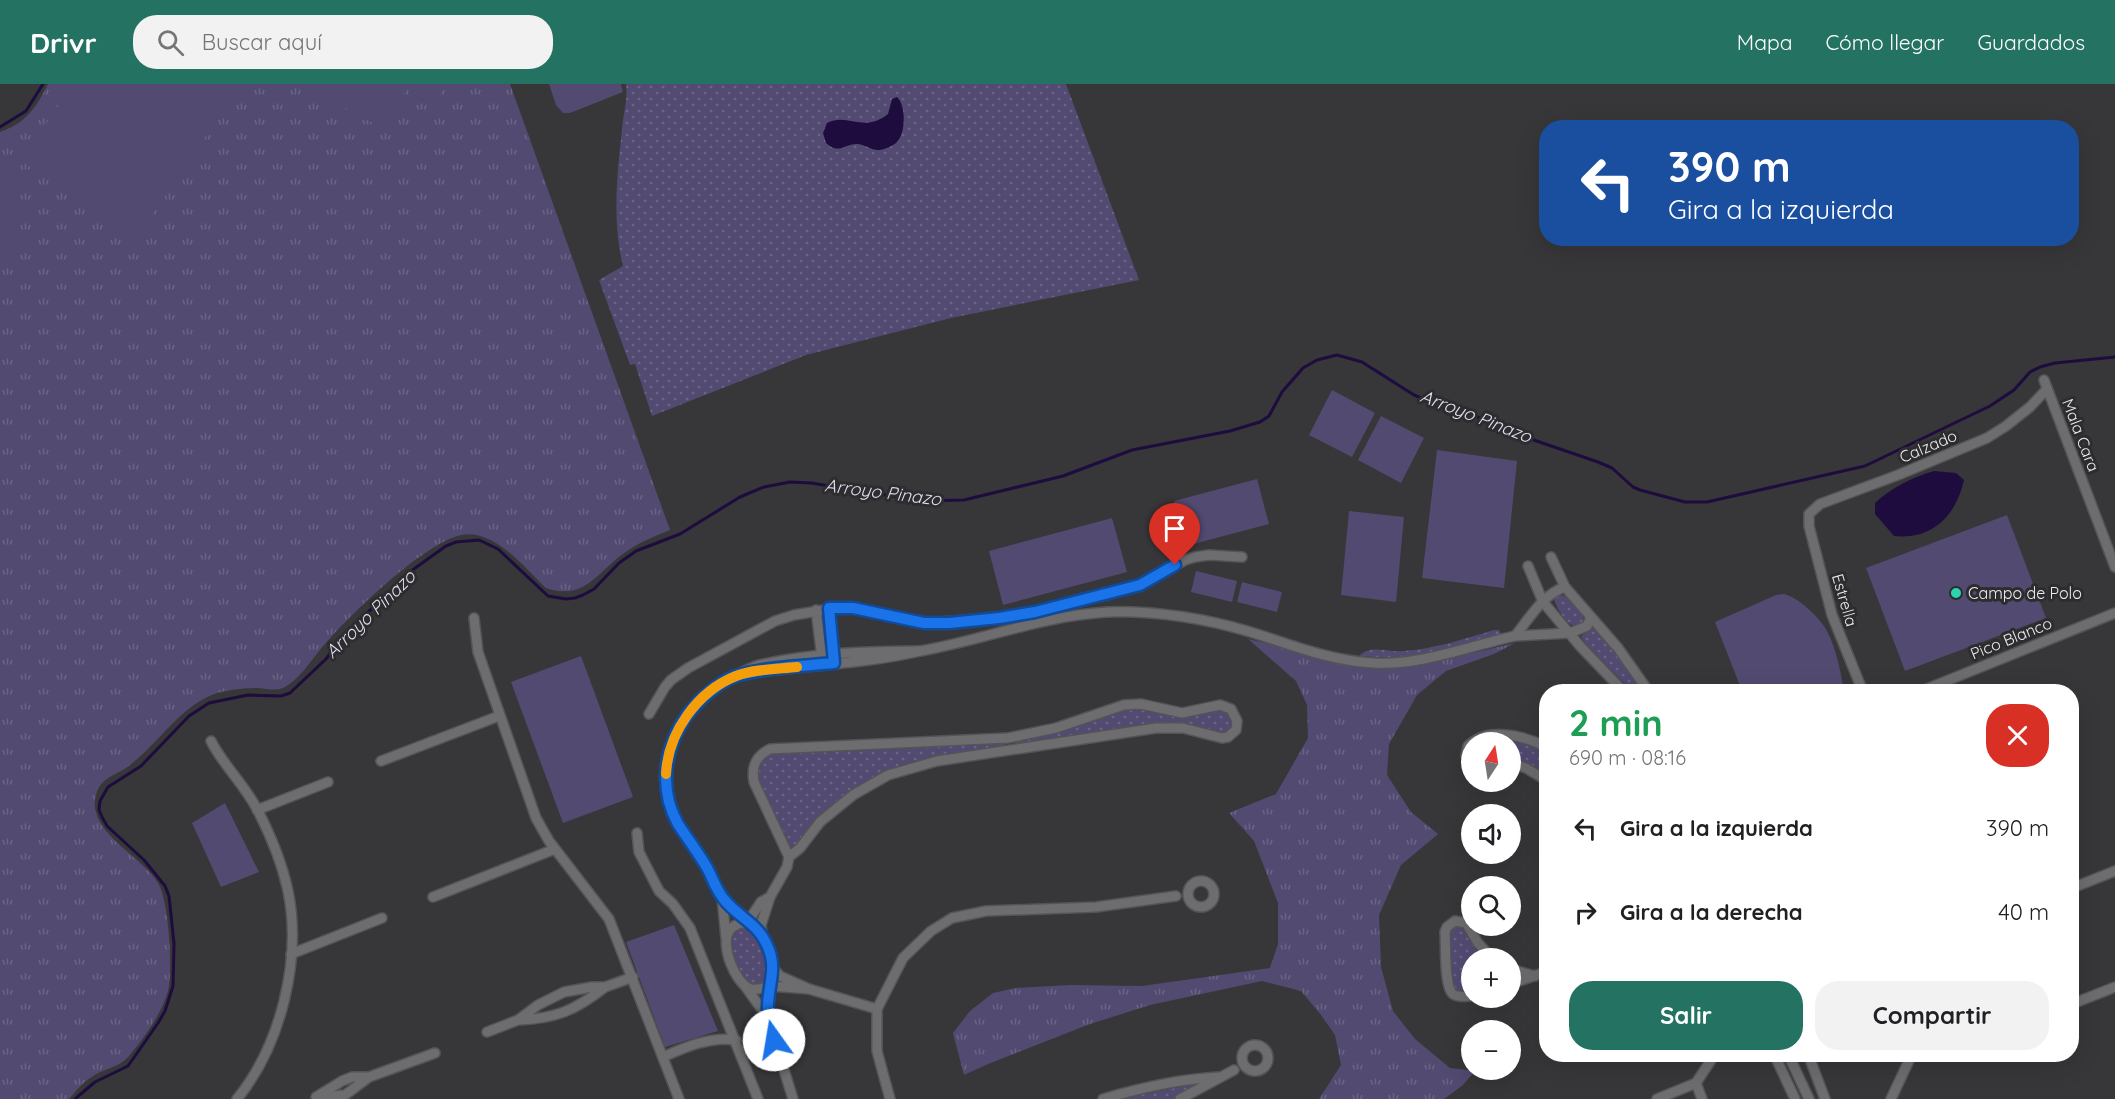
<!DOCTYPE html>
<html lang="es">
<meta charset="utf-8">
<style>
:root{--surface:#fff;--page:#f2f2f2;--text:#202124;--muted:#757577;--accent:#247262}
body{margin:0;font-family:Quicksand,sans-serif;background:var(--page);color:var(--text);height:100vh;display:flex;flex-direction:column;font-size:22px;white-space:nowrap}
*{box-sizing:border-box;margin:0}
p{font-size:20px;color:var(--muted)}
.icon{flex:none;width:33px;height:33px;fill:none;stroke:currentColor;stroke-width:2;stroke-linecap:round;stroke-linejoin:round}
.map{position:relative;flex:1;overflow:hidden}
.drawer{position:absolute;left:1539px;top:600px;width:540px;height:378px;display:flex;flex-direction:column;background:var(--surface);border-radius:24px;box-shadow:0 6px 24px #0002}
.drawer>*{flex:none}
.banner{position:absolute;left:1539px;top:36px;width:540px;height:126px;border-radius:24px;box-shadow:0 6px 24px #0002;background:#1a4fa0;color:#fff;overflow:hidden}
.needle{width:39px;rotate:12deg}
.fabs{position:absolute;left:1461px;top:648px;display:grid;gap:12px}
.fabs a{display:grid;place-items:center;width:60px;height:60px;border-radius:50%;background:var(--surface);box-shadow:0 6px 24px #0002;font-size:30px}
.pin{position:absolute;display:grid;place-items:center;width:51px;height:51px;color:#fff;margin:-62px -26px;border-radius:50% 50% 50% 0;rotate:-45deg;box-shadow:0 0 6px #0007}
.pin .icon{rotate:45deg}
.me{position:absolute;width:66px;margin:-33px;rotate:347deg;stroke-linejoin:round;filter:drop-shadow(0 0 4px #0008)}
.turn{display:flex;align-items:center;gap:21px;height:126px;padding:0 30px;font-size:27px}
.turn .icon{width:78px;height:78px;stroke-width:2.5}
.turn b{display:block;font-size:42px;line-height:51px}
.round{display:grid;place-items:center;flex:none;width:63px;height:63px;border-radius:24px;background:var(--page)}
.headline{display:flex;align-items:center;justify-content:space-between;height:102px;padding:0 30px}
h1{font-size:36px;font-weight:700;line-height:45px;color:#1e9e55}
.button{display:flex;gap:12px;margin-top:auto;padding:12px 30px}
.button a{flex:1;height:69px;border-radius:24px;background:var(--accent);color:#fff;font-size:24px;font-weight:700;line-height:69px;text-align:center}
.button a+a{background:var(--page);color:var(--text)}
ul{padding:0;list-style:none}
li{display:flex;align-items:center;gap:18px;height:84px;padding:0 30px}
li div{flex:1}
li b{display:block;font-size:22px}
li em{font-style:normal}
header{display:flex;align-items:center;gap:36px;box-sizing:border-box;height:84px;padding:0 30px;background:var(--accent);color:#fff}
header strong{font-size:28px}
nav{display:flex;gap:33px;margin-inline-start:auto;font-size:21px}
.search{width:420px;height:54px;background:var(--page);display:flex;align-items:center;gap:15px;box-sizing:border-box;padding:0 21px;border-radius:24px;color:var(--muted);font-size:22px}
.map>svg:first-child{display:block}
</style>
<header>
<strong>Drivr</strong>
<div class="search"><svg class="icon" aria-label="search" viewBox="0 0 24 24"><circle cx="10" cy="10" r="6"/><path d="M15 15l6 6"/></svg>Buscar aquí</div>
<nav><a>Mapa</a><a>Cómo llegar</a><a>Guardados</a></nav>
</header>
<div class="map">
<svg width="2115" height="1015" viewBox="0 0 2115 1015">
<defs>
<pattern id="grass-dots" width="8" height="8" patternUnits="userSpaceOnUse" patternTransform="scale(1.5)"><rect width="8" height="8" fill="#524a71"/><path d="M2 2h.1M6 6h.1" fill="none" stroke="#6b6486" stroke-width="1.8" stroke-linecap="round"/></pattern>
<pattern id="park-tufts" width="24" height="20" patternUnits="userSpaceOnUse" patternTransform="scale(1.5)"><rect width="24" height="20" fill="#524a71"/><path d="M3 7l-1-3M5 7V3M7 7l1-3M15 17l-1-3M17 17v-4M19 17l1-3" fill="none" stroke="#6b6486"/></pattern>
</defs>
<rect width="100%" height="100%" fill="#373639"/>
<g fill="url(#grass-dots)">
<path d="M626,0H1066L1139,196L951,234L806,271L652,332L635,280L630,281L599,196L623,182C612,139 617,90 622,46C623,31 628,15 626,0Z"/>
<path d="M1559,511C1570,511 1579,525 1584,535L1583,539L1576,543C1566,540 1557,525 1554,515Z"/>
<polygon points="1592,544 1595,544 1644,607 1632,607 1584,558 1581,552"/>
<path d="M1494,546H1499L1501,550L1421,571L1391,574L1359,572C1371,560 1388,569 1403,567C1434,565 1464,555 1494,546Z"/>
<path d="M1128,624C1149,626 1170,634 1191,632C1202,631 1213,626 1224,624L1233,635L1232,642L1226,650H1219L1183,639L1019,660L1015,659L1017,655Z"/>
<polygon points="1513,657 1534,661 1546,668 1546,694 1511,677 1510,658 1485,658"/>
<path d="M1000,658L1005,660V663C969,667 930,671 896,683C855,698 824,730 795,762L791,763L788,761L760,701L757,688L759,680L766,671L780,668Z"/>
<path d="M742,842C756,844 766,861 769,874C771,881 768,891 767,898C763,900 758,903 753,901C744,899 734,879 732,870C730,862 732,854 735,846Z"/>
<path d="M1455,842C1469,842 1475,865 1486,874H1472L1471,909L1456,907L1452,901L1450,852L1451,846Z"/>
<polygon points="1205,998 1174,1015 1119,1015"/>
</g>
<g fill="url(#park-tufts)">
<path d="M48,0H510L670,446C655,452 640,458 627,467C599,485 586,518 546,504C525,484 494,444 461,451C424,459 351,530 325,560C313,573 300,596 283,604C275,607 267,605 259,604C245,604 231,605 217,609C181,621 160,658 130,681C118,691 100,693 96,711C86,748 141,771 158,799C169,816 173,887 168,907C162,929 144,954 129,972C119,984 105,984 93,992C83,998 76,1007 69,1015H0V48C26,39 36,24 48,0Z"/>
<polygon points="1248,555 1373,583 1417,582 1515,559 1494,570 1446,587 1417,611 1389,660 1387,691 1411,728 1438,750 1401,781 1379,831 1381,883 1393,927 1415,955 1450,984 1475,987 1463,1001 1444,1015 1319,1015 1341,981 1335,951 1321,931 1301,907 1262,897 1150,921 1090,940 988,980 964,991 953,949 970,927 993,909 1016,904 1070,901 1142,902 1270,884 1278,860 1278,819 1254,757 1229,729 1276,710 1308,654 1307,621 1296,597"/>
</g>
<g fill="#524a71">
<polygon points="73,0 241,0 136,155 21,77"/>
<polygon points="330,0 404,0 408,2 384,45 323,12"/>
<polygon points="416,0 445,0 434,21 411,9"/>
<polygon points="549,0 621,0 623,8 570,29 563,29 556,21"/>
<polygon points="15,73 22,166 0,168 0,74"/>
<polygon points="1332,306 1375,329 1352,373 1309,351"/>
<polygon points="1381,332 1424,354 1401,399 1358,376"/>
<polygon points="1437,366 1517,377 1504,504 1422,494"/>
<polygon points="1257,395 1269,440 1186,462 1174,417"/>
<polygon points="1349,427 1404,433 1396,518 1341,511"/>
<polygon points="2007,431 2046,534 1905,587 1866,484"/>
<polygon points="1112,434 1127,488 1003,521 989,467"/>
<polygon points="1196,487 1237,497 1232,518 1191,508"/>
<polygon points="1242,498 1282,508 1277,528 1237,518"/>
<path d="M1784,510C1798,513 1820,534 1827,547C1836,564 1841,589 1844,607H1742L1715,538L1776,511Z"/>
<polygon points="581,572 633,713 563,739 511,598"/>
<polygon points="225,719 259,788 221,803 192,739"/>
<polygon points="674,841 718,947 665,963 626,858"/>
</g>
<g fill="#1e0c3f">
<path d="M897,13C906,21 906,49 897,58C893,62 885,65 880,66C872,67 865,60 857,60C843,60 840,71 826,59L823,49L827,39C848,28 863,50 888,30L892,15Z"/>
<path d="M1934,387L1956,389L1964,396C1956,432 1932,456 1894,452L1875,430V419C1891,404 1913,393 1934,387Z"/>
</g>
<g fill="none" stroke-linecap="round" stroke-linejoin="round">
<g stroke="#1e0c3f" stroke-width="3">
<polyline points="0,43 26,27 43,0"/>
<polyline points="75,1015 95,998 128,982 158,939 165,927 173,902 174,860 169,812 165,802 144,776 107,742 102,733 99,726 100,717 108,703 141,682 189,632 209,619 248,611 281,612 290,609 326,575 342,554 362,533 393,507 411,487 446,462 456,458 479,456 498,465 548,512 566,515 575,514 583,511 594,505 619,479 636,467 680,450 740,413 764,403 790,398 811,399 922,417 964,416 1063,392 1132,366 1230,347 1260,338 1269,332 1282,308 1303,284 1317,276 1337,271 1362,278 1414,311 1426,316 1463,327 1525,353 1598,378 1612,384 1633,403 1640,406 1685,418 1707,418 1865,382 1990,322 2014,306 2030,288 2040,283 2055,279 2115,273"/>
</g>
<defs>
<g id="minor">
<polyline points="2044,296 2115,483"/>
<polyline points="1551,473 1565,503 1618,564 1649,608"/>
<polyline points="1528,482 1543,518 1580,562 1624,608"/>
<path d="M1565,503C1543,510 1529,535 1515,552L1570,549L1587,542L1591,533"/>
<polyline points="829,524 834,573"/>
<polyline points="816,526 822,574"/>
<polyline points="474,534 478,568 536,734 549,757 609,835 679,1015"/>
<path d="M920,567C991,555 1060,524 1134,528C1178,530 1221,538 1263,552C1299,564 1334,577 1373,579C1420,582 1469,562 1515,552"/>
<polyline points="1863,608 1832,531 1809,442 1809,430 1820,420 1898,391 1987,354 2006,342 2030,323 2047,305"/>
<polyline points="1919,608 2115,529"/>
<polyline points="649,630 665,603 671,596 688,584 775,537 794,531 842,523 867,526 924,539 999,534 1035,528 1140,501 1185,476 1195,473 1209,471 1242,473"/>
<path d="M211,657C223,681 244,700 257,725C270,750 282,779 288,807C302,875 281,961 237,1015"/>
<polyline points="381,677 499,632"/>
<path d="M1472,679L1466,672L1468,662C1488,642 1525,652 1546,663"/>
<polyline points="1510,679 1526,684 1546,696"/>
<polyline points="257,726 328,698"/>
<polyline points="637,749 639,768 659,807 673,820 690,844 758,1015"/>
<circle cx="1201" cy="810" r="13"/>
<polyline points="2072,804 2115,787"/>
<polyline points="433,813 555,765"/>
<path d="M722,813C716,802 711,790 705,780C692,760 675,740 668,717C650,654 706,600 759,581C812,569 866,567 920,567C860,581 798,581 738,591"/>
<path d="M770,813L787,783L789,773L800,764L820,738L853,711L888,691L937,677L1156,644H1183L1222,654L1228,653L1236,646L1237,637L1231,625L1220,621L1182,629L1141,620L1124,621L1056,644L1008,654L770,665C756,672 751,682 754,698L789,773"/>
<path d="M740,839C770,839 776,880 770,902C764,904 757,906 751,905C735,900 720,861 729,847C732,842 736,841 740,839Z"/>
<polyline points="726,854 722,813 747,839 761,818 770,813 761,841 762,851"/>
<polyline points="291,870 382,834"/>
<polyline points="1510,885 1535,892"/>
<polyline points="1510,900 1546,888"/>
<polyline points="745,902 768,934 770,902 809,905 780,892 773,884"/>
<polyline points="605,903 633,893"/>
<polyline points="809,905 877,925"/>
<path d="M1472,912C1466,912 1458,914 1453,910C1444,903 1446,861 1445,848L1447,843L1455,837L1466,839L1478,859L1492,874"/>
<polyline points="2072,920 2115,903"/>
<polyline points="768,934 793,1015"/>
<path d="M487,948L518,936L538,921L564,908L592,903H605C576,926 555,935 518,936"/>
<circle cx="1255" cy="974" r="13"/>
<polyline points="1774,970 1795,1015"/>
<polyline points="1788,970 1809,1015"/>
<polyline points="1808,970 1825,1015"/>
<path d="M663,973C685,963 711,952 736,956"/>
<polyline points="369,993 345,1011 316,1013 342,997 352,993 369,993 435,969"/>
<polyline points="1696,999 1715,970"/>
<polyline points="890,1015 877,967 877,925 903,874 931,847 952,834 986,827 1096,823 1176,812"/>
<path d="M1103,1015C1140,1004 1180,995 1219,993"/>
<polyline points="1180,1015 1234,986"/>
<polyline points="1657,1015 1696,999 1702,1015"/>
<polyline points="1891,1015 1912,970"/>
</g>
</defs>
<use href="#minor" stroke="#545356" stroke-width="12"/>
<use href="#minor" stroke="#6d6d70" stroke-width="9"/>
</g>
<g fill="none" stroke-linecap="round" stroke-linejoin="round">
<defs>
<path id="route" d="M774,956C771,944 767,933 768,921C769,897 778,882 766,859C757,839 735,831 723,814C715,804 712,792 706,782C697,767 687,754 678,740C657,702 665,658 692,625C703,612 723,595 739,591C769,583 803,582 834,579L829,524H853L924,539H949L999,534L1035,528L1140,501L1175,481"/>
</defs>
<use href="#route" stroke="#114b97" stroke-width="15"/>
<use href="#route" stroke="#1a73e8" stroke-width="10"/>
<path stroke="#f59e0b" stroke-width="10" d="M666,690C668,648 698,607 736,592C754,585 778,585 797,583"/>
</g>
<circle fill="#28d5ad" stroke="#2d2c2f" stroke-width="2" cx="1956" cy="509" r="6"/>
<g text-anchor="middle" dominant-baseline="central" stroke-width="6" stroke-linejoin="round" paint-order="stroke">
<g font-size="16" fill="#ecebed" stroke="#2d2c2f">
<text transform="translate(2081 351) rotate(69)">Mala Cara</text>
<text transform="translate(1928 362) rotate(-23)">Calzado</text>
<text transform="translate(1845 516) rotate(74)">Estrella</text>
<text transform="translate(2011 554) rotate(-22)">Pico Blanco</text>
</g>
<g font-size="16" fill="#ecebed" stroke="#2d2c2f" text-anchor="start">
<text x="1968" y="509">Campo de Polo</text>
</g>
<g font-size="18" font-style="italic" fill="#e2dff1" stroke="#2d2c2f">
<text transform="translate(1476 332) rotate(21)">Arroyo Pinazo</text>
<text transform="translate(883 408) rotate(7)">Arroyo Pinazo</text>
<text transform="translate(370 530) rotate(-44)">Arroyo Pinazo</text>
</g>
</g>
</svg>
<div class="fabs">
<a><svg class="needle" viewBox="-14 -14 28 28"><path d="M0-13l5 13h-10z" fill="#e53935"/><path d="M0 13l5-13h-10z" fill="#757577"/></svg></a>
<a><svg class="icon" aria-label="sound" viewBox="0 0 24 24"><path d="M4 9h4l5-4v14l-5-4H4zM17 9q2 3 0 6"/></svg></a>
<a><svg class="icon" aria-label="search" viewBox="0 0 24 24"><circle cx="10" cy="10" r="6"/><path d="M15 15l6 6"/></svg></a>
<a>+</a>
<a>−</a>
</div>
<div class="pin" style="left:1175px;top:481px;background:#d93025"><svg class="icon" aria-label="arrive" viewBox="0 0 24 24"><path d="M6 21V4h12l-3 4 3 4H6"/></svg></div>
<svg class="me" style="left:774px;top:956px" viewBox="-20 -20 40 40"><circle r="19" fill="#fff"/><path d="M0-13L10 11 0 6-10 11z" fill="#1a73e8"/></svg>
<div class="banner">
<div class="turn"><svg class="icon" aria-label="left" viewBox="0 0 24 24"><path d="M17 20v-9H6M10 6l-5 5 5 5"/></svg><div><b>390 m</b>Gira a la izquierda</div></div>
</div>
<section class="drawer">
<div class="headline"><div><h1>2 min</h1><p>690 m · 08:16</p></div><a class="round" style="background:#d93025;color:#fff"><svg class="icon" aria-label="close" viewBox="0 0 24 24"><path d="M6 6l12 12M18 6L6 18"/></svg></a></div>
<ul>
<li><svg class="icon" aria-label="left" viewBox="0 0 24 24"><path d="M17 20v-9H6M10 6l-5 5 5 5"/></svg><div><b>Gira a la izquierda</b></div><em>390 m</em></li>
<li><svg class="icon" aria-label="right" viewBox="0 0 24 24"><path d="M7 20v-9h11M14 6l5 5-5 5"/></svg><div><b>Gira a la derecha</b></div><em>40 m</em></li>
</ul>
<div class="button"><a>Salir</a><a>Compartir</a></div>
</section>
</div>
